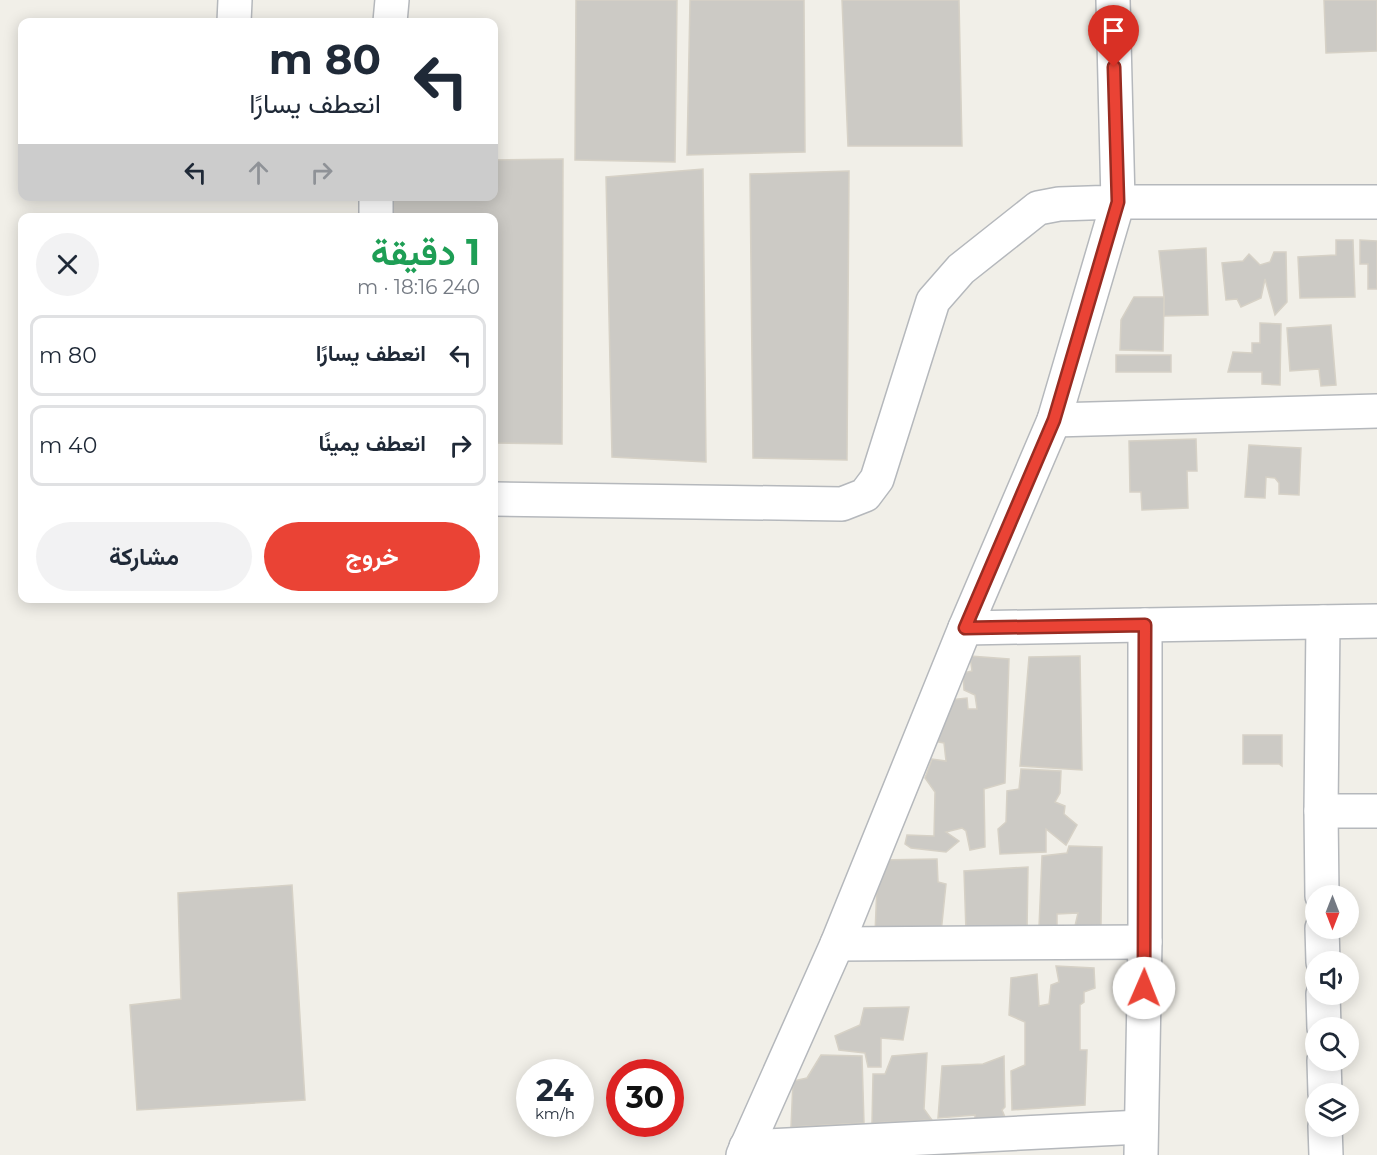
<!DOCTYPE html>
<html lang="ar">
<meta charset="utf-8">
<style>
:root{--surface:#fff;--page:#f2f2f3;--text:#1f2937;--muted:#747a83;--line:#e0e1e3;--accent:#ea4335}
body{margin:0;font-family:Montserrat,Vazirmatn,sans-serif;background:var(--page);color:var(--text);direction:rtl;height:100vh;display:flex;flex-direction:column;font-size:22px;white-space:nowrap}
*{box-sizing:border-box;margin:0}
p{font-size:20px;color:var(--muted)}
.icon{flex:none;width:33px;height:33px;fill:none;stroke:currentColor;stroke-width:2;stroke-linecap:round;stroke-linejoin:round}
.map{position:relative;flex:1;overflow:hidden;direction:ltr}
.drawer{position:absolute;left:18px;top:213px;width:480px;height:390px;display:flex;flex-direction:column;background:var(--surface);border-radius:12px;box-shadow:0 3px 15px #0003;direction:rtl}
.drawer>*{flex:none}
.banner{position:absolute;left:18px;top:18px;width:480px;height:183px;border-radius:12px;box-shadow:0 3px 15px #0003;direction:rtl;background:#fff;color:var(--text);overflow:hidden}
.needle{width:39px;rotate:180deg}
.controls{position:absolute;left:1305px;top:885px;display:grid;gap:12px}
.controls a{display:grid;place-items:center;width:54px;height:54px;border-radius:50%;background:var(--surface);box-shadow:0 3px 15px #0003;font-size:30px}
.speed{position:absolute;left:516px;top:1059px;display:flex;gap:12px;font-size:30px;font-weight:700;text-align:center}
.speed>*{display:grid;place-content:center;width:78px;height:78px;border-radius:50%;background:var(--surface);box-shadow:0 3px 15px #0003;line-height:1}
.speed small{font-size:15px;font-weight:400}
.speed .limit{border:9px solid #d22;background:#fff;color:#111}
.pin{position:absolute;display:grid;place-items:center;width:51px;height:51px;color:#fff;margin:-62px -26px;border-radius:50% 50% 50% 0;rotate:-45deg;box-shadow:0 0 6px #0007}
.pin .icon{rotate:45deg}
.me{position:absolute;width:66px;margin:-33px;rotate:1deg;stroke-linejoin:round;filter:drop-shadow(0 0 4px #0008)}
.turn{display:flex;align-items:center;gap:21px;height:126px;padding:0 18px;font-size:27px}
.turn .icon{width:78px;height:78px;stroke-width:2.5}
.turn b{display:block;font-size:42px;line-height:51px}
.lanes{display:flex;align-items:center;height:57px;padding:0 18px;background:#0003;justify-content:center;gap:30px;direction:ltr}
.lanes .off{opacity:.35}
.round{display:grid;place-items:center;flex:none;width:63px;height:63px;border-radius:32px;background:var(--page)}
.headline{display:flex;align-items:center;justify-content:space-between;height:102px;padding:0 18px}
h1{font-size:36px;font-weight:700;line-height:45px;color:#1e9e55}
.cta{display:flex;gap:12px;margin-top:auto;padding:12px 18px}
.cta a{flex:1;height:69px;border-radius:36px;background:var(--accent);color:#fff;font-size:24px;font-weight:700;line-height:69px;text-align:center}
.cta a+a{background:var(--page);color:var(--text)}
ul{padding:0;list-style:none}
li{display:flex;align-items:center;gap:18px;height:81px;margin:0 12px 9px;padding:0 6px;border:3px solid var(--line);border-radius:12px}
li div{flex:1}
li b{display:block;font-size:22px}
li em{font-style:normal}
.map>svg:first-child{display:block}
</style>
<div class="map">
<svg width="1377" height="1155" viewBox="0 0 1377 1155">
<rect width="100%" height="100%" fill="#f1efe8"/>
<g fill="#cccac5" stroke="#d6d1c6" stroke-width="1.5">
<polygon points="576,0 677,0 675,162 575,160"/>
<polygon points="690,0 804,0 805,152 687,155"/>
<polygon points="842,0 959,0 962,146 848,146"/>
<polygon points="1324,0 1377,0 1377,51 1326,53"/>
<polygon points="563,159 562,444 494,443 494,218 389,218 389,196 494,196 494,160"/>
<polygon points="703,169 706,462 612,457 606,177"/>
<polygon points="849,171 847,460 753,458 750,174"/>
<polygon points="1336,240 1353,240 1355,297 1300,298 1298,257 1336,255"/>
<polygon points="1360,240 1377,241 1377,289 1368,289 1368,264 1360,264"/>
<polygon points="1206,248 1208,315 1164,316 1164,297 1159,251"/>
<polygon points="1274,252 1286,252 1287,302 1275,315 1265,279 1261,298 1241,307 1237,299 1226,300 1222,263 1243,261 1249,254 1260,265 1270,262"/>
<polygon points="1134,297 1164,297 1163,351 1120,350 1121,320"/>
<polygon points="1260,323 1281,324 1280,385 1262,384 1262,372 1228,372 1233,352 1252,353 1252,343 1260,343"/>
<polygon points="1331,325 1336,385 1321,386 1319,369 1290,371 1287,328"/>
<rect x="1116" y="355" width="55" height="17"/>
<polygon points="1196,439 1197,471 1187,471 1188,508 1142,510 1141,492 1130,492 1129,441"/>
<polygon points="1249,445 1301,448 1299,495 1279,494 1279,483 1275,478 1266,477 1265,498 1245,497"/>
<polygon points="970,656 1009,659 1005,783 984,789 985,847 970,850 966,831 962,828 946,832 959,841 946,852 911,848 905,844 907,835 934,836 935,792 925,778 932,759 946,761 944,743 933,741 949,700 967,698 968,709 977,709 975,695 964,690 963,673 972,671"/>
<polygon points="1080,656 1082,770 1020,766 1029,657"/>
<polygon points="1243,735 1282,735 1282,766 1279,764 1243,764"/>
<polygon points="1021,769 1061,771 1060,793 1055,802 1065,806 1064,814 1077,825 1066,845 1046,829 1046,852 1000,854 998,829 1006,822 1007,791 1019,789"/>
<polygon points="1069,846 1102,847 1101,925 1075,926 1078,913 1057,914 1057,930 1039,927 1042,856 1067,853"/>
<polygon points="937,859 938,882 946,884 941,933 875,934 878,860"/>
<polygon points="1028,867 1027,931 966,932 964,871"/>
<polygon points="292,885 305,1100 137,1110 130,1005 181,999 178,893"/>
<polygon points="1056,966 1094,968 1095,988 1084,992 1084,1002 1080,1005 1080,1050 1087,1050 1085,1105 1012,1110 1011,1071 1025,1065 1025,1022 1009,1015 1011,978 1037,974 1039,1006 1049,1004 1051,985 1059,982"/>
<polygon points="909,1007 903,1040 881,1038 881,1067 868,1067 865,1053 839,1050 835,1036 860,1025 864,1008"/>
<polygon points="927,1053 924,1109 932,1120 872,1123 873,1074 885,1074 892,1056"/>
<polygon points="821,1055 862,1056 864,1123 791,1127 793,1081 807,1078"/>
<polygon points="1004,1056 1005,1107 1002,1110 1008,1124 975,1126 975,1115 938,1118 942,1066 983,1064"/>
</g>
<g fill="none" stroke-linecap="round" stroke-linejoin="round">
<defs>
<g id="minor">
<polyline points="234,22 235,0"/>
<polyline points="390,22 392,0"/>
<polyline points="376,218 376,196"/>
<polyline points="1054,420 1377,411"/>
<polyline points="494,499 842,504 865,495 877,479 933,301 961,269 1038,208 1059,204 1118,202 1113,0"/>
<polyline points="965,628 1377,621"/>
<polyline points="1321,811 1377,811"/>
<polyline points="1322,896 1321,811 1323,622"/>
<polyline points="1322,928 1323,962"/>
<polyline points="837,944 1145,942"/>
<polyline points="1323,994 1324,1028"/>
<polyline points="1324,1060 1325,1094"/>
<polyline points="1325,1126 1326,1155"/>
<polyline points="746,1147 1141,1127"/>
<polyline points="743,1155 837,944 965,628 1054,420 1118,202 1377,202"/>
<polyline points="1141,1155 1145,942 1145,625"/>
</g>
</defs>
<use href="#minor" stroke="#b5b8bc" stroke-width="36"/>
<use href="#minor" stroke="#fff" stroke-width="33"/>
</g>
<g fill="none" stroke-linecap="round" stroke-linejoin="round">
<defs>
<polyline id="route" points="1114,67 1118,202 1054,420 965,628 1145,625 1144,988"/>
</defs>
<use href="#route" stroke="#982c22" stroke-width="15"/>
<use href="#route" stroke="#ea4335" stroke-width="10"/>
</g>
</svg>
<div class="controls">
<a><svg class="needle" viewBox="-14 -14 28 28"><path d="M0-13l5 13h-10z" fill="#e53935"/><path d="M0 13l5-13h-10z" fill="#747a83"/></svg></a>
<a><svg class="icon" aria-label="sound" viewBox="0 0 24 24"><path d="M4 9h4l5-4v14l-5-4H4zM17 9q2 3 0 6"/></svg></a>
<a><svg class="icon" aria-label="search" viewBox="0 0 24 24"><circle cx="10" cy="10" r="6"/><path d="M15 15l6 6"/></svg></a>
<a><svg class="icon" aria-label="layers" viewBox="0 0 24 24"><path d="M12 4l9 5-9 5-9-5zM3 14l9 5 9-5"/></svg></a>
</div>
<div class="speed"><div>24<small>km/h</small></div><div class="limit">30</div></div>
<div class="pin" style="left:1114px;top:67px;background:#d93025"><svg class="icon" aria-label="arrive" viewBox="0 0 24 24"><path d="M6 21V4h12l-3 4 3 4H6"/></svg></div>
<svg class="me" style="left:1144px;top:988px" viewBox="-20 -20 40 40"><circle r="19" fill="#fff"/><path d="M0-13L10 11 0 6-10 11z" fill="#ea4335"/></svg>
<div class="banner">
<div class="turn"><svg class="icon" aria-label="left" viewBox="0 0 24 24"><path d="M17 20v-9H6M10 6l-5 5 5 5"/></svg><div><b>80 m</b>انعطف يسارًا</div></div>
<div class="lanes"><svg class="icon" aria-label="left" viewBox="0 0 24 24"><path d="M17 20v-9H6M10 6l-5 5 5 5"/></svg><svg class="icon off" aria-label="ahead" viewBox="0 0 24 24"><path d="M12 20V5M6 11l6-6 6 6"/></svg><svg class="icon off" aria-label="right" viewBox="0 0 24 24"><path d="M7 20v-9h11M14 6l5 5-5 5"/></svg></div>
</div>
<section class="drawer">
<div class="headline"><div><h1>1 دقيقة</h1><p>240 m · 18:16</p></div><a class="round"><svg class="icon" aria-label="close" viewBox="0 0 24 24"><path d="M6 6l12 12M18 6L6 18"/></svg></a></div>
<ul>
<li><svg class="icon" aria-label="left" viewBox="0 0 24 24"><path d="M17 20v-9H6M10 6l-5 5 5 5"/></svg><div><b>انعطف يسارًا</b></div><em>80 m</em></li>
<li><svg class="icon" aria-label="right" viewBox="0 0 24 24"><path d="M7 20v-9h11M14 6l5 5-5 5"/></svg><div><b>انعطف يمينًا</b></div><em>40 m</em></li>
</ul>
<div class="cta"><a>خروج</a><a>مشاركة</a></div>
</section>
</div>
